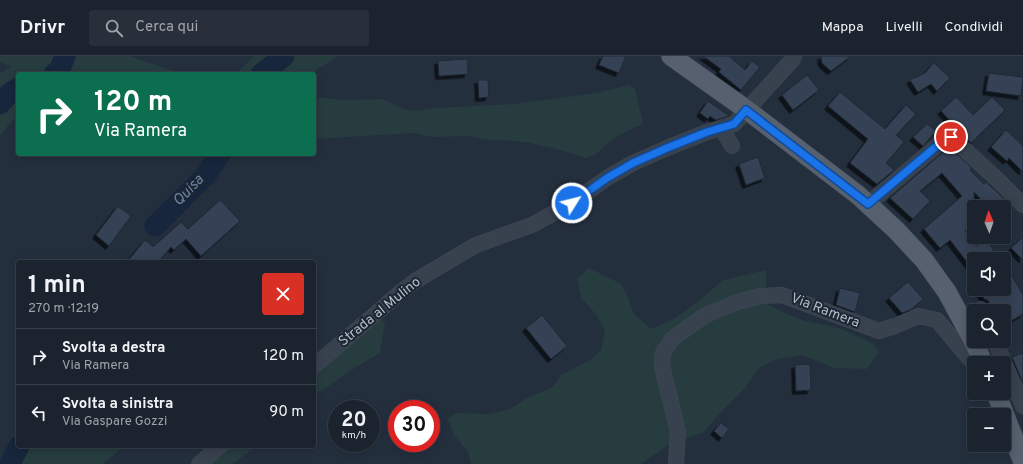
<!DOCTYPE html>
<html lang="it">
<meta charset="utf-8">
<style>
:root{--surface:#1b232e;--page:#282f3a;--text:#f1f3f6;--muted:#a0a4aa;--line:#39404a}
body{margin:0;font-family:Overpass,sans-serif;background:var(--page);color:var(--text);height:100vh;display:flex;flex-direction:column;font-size:15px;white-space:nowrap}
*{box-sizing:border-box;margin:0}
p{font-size:13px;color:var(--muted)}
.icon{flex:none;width:22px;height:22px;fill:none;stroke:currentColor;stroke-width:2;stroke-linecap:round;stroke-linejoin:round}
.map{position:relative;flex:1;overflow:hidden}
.panel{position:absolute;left:16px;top:204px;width:300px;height:188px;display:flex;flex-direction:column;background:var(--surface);border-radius:4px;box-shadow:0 2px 10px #0003,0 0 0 1px var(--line)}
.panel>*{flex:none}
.banner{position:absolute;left:16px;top:16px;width:300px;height:84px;border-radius:4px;box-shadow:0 2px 10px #0003,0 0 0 1px var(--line);background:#0b6e4f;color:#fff;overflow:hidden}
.needle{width:26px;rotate:358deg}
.controls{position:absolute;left:967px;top:144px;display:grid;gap:8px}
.controls a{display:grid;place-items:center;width:44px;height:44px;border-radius:4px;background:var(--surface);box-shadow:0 2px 10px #0003,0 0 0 1px var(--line);font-size:20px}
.speed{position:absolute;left:328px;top:344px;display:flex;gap:8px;font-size:20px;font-weight:700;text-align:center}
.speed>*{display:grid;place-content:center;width:52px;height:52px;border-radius:50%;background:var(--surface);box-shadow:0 2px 10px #0003,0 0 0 1px var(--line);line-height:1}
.speed small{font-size:10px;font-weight:400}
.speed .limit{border:6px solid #d22;background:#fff;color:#111}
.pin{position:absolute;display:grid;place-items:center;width:34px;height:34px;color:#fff;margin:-17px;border:2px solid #fff;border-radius:50%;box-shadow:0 1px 4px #0007}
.me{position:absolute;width:44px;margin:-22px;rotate:54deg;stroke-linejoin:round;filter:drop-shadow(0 0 3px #0008)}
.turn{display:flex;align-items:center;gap:14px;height:84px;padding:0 12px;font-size:18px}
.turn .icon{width:52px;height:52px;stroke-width:2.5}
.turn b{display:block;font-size:28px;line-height:34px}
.round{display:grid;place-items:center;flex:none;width:42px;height:42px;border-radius:4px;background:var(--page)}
.overview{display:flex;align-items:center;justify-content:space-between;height:68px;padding:0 12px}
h1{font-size:24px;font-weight:700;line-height:30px}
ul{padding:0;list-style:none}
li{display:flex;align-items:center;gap:12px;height:56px;padding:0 12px;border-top:1px solid var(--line)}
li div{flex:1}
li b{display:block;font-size:15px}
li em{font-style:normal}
header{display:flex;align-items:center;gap:24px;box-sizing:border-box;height:56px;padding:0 20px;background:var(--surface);border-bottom:1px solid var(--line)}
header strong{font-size:19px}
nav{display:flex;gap:22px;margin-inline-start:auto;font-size:14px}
.search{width:280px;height:36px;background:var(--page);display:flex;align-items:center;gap:10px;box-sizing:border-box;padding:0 14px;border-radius:4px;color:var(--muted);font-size:15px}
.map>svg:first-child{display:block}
</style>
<header>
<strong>Drivr</strong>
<div class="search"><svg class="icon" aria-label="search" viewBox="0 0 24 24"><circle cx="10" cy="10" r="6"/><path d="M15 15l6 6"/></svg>Cerca qui</div>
<nav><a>Mappa</a><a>Livelli</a><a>Condividi</a></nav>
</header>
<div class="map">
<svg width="1023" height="408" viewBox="0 0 1023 408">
<defs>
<filter id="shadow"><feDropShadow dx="-3.5" dy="3.5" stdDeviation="0" flood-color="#0009"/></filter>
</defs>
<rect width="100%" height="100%" fill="#242f3e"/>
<g fill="#263c3f">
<polygon points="0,0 130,0 183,18 18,18 18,58 0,79 0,17 11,11 0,6"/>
<polygon points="254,0 338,0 315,15 307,18 236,18"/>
<polygon points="629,29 635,33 643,68 633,72 611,84 595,99 585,102 564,95 531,87 516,85 491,84 466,80 433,81 414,77 314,83 314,41 342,44 383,43 403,53 415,55 434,52 514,48 596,37"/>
<polygon points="589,212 621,228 627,239 634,258 651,273 674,263 701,243 723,224 766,214 766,247 780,255 802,264 842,273 874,288 879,296 867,313 835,312 802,299 774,304 759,312 745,332 722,355 704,376 667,390 641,408 471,408 468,396 454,379 448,363 456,357 489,358 510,353 527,342 553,331 561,319 590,304 601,294 605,274 594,256 581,242 577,223"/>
<polygon points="367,265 385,265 380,297 356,311 314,340 314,301"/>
<polygon points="18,371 18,390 125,390 102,408 0,408 0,404"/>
<polygon points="213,390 257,390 232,408 193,408"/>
</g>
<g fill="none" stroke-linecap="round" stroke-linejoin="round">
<g stroke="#17263c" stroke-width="21">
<polyline points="54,18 60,13 65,0"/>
<polyline points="261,18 284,0"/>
<polyline points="0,48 11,36 18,32"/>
<polyline points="155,170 206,119 220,98"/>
<polyline points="10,408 19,390"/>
</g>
</g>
<g fill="#364354" stroke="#1f2835" filter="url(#shadow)">
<polygon points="603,0 626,0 619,17 599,9"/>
<polygon points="703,0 729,0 745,14 752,5 760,11 741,34 719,16 721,13"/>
<polygon points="821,0 851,0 831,15 822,7"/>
<polygon points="467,3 468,18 439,20 438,5"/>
<polygon points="934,7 950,22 937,35 931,28 918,36 910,24 925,17"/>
<polygon points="989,17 1023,21 1021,40 986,35"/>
<polygon points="807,19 819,34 793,54 782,39"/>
<polygon points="478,24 488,24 489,41 479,42"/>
<polygon points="840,36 885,73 906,49 916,58 896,79 904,86 886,107 894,114 877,128 850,107 868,83 828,50"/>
<polygon points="956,41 973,59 992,41 1005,54 971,87 941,55"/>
<polygon points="708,45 729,60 716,64 710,60 708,63 700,57"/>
<polygon points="927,68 936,75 923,90 913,81"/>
<polygon points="1006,74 1023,90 1023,116 1009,102 1007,105 991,91"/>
<polygon points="949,91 972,112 970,114 984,128 986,126 1013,151 1004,160 1004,151 988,151 974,136 974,167 965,175 976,190 985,183 994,194 982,203 974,203 974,215 950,184 940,192 924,173 962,140 942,117 920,135 930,145 913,163 890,142"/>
<polygon points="758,101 765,122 746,129 739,108"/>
<polygon points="220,144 240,165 201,200 186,183 174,194 171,191 158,206 127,206 145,184 153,191 181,166 188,173"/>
<polygon points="118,150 131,160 109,190 96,179"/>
<polygon points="1023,181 1023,204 1011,192"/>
<polygon points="1004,206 1023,239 1023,258 1004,269 1004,255 995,255 987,243 985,244 978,233 1004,233"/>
<polygon points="908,226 923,243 912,253 902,257 889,242"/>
<polygon points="840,232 860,237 855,256 836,249"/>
<polygon points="542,259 567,290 551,303 526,272"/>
<polygon points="1023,297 1023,327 1012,301"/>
<polygon points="810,308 811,334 796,335 795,309"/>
<polygon points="721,367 729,373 722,382 714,375"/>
</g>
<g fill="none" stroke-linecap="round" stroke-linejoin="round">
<defs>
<g id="minor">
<polyline points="723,71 726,80 732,90"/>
<polyline points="868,148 945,83 951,81 999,125 1023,149"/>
<polyline points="981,253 982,255"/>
<polyline points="995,285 1023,350"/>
<polyline points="314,310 387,248 397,239 415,225 476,189 532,169 572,147 607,122 633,107 667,92 707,76 734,68 793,3 794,0"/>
<polyline points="199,408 220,390"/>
<polyline points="676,408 678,376 662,310 663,297 672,283 704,260 737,246 760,240 782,239 879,275 895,270 918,260 937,264 974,308"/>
</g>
<g id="major">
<polyline points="671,0 747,54 858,139 896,174 924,204 947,236 975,288 983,307"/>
<polyline points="996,337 1023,406"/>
</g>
</defs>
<use href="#minor" stroke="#414a57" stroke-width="16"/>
<use href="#major" stroke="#414a57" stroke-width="20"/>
<use href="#minor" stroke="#38414e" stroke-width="15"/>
<use href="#major" stroke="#56606e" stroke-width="19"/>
</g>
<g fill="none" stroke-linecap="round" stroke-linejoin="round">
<defs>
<polyline id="route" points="572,147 607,122 633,107 667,92 707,76 734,68 746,54 868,148 945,83 951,81"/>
</defs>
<use href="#route" stroke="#114b97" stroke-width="10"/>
<use href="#route" stroke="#1a73e8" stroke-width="7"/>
</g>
<g text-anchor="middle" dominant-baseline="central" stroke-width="4" stroke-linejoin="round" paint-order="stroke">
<g font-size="14" fill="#b4bcc9" stroke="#1d2633">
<text transform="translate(825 255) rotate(21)">Via Ramera</text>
<text transform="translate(380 256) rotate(-39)">Strada al Mulino</text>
</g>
<g font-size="15" font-style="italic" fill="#6d86a8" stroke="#1d2633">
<text transform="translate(189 135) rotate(-46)">Quisa</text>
</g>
</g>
</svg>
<div class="controls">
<a><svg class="needle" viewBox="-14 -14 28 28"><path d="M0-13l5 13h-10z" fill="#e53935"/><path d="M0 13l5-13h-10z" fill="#a0a4aa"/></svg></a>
<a><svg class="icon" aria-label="sound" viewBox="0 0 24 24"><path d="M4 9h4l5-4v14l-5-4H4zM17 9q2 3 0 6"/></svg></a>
<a><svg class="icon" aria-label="search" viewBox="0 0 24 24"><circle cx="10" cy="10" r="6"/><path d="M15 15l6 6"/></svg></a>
<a>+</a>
<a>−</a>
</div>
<div class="speed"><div>20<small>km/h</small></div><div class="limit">30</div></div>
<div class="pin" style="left:951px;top:81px;background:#d93025"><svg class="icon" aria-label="arrive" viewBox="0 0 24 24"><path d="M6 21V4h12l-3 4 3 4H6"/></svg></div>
<svg class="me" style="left:572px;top:147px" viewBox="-20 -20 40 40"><circle r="17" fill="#1a73e8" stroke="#fff" stroke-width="3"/><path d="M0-11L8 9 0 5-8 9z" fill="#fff"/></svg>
<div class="banner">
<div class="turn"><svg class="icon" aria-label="right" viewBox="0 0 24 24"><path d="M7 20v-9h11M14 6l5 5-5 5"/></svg><div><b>120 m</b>Via Ramera</div></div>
</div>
<section class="panel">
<div class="overview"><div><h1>1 min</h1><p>270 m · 12:19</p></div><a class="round" style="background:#d93025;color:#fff"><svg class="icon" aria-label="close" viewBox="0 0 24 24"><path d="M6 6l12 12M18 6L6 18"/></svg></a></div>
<ul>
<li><svg class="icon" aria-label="right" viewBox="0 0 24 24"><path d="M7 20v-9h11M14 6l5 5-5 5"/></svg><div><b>Svolta a destra</b><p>Via Ramera</p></div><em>120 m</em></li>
<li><svg class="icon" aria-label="left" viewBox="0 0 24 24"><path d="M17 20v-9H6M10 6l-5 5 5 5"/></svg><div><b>Svolta a sinistra</b><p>Via Gaspare Gozzi</p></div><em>90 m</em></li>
</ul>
</section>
</div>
